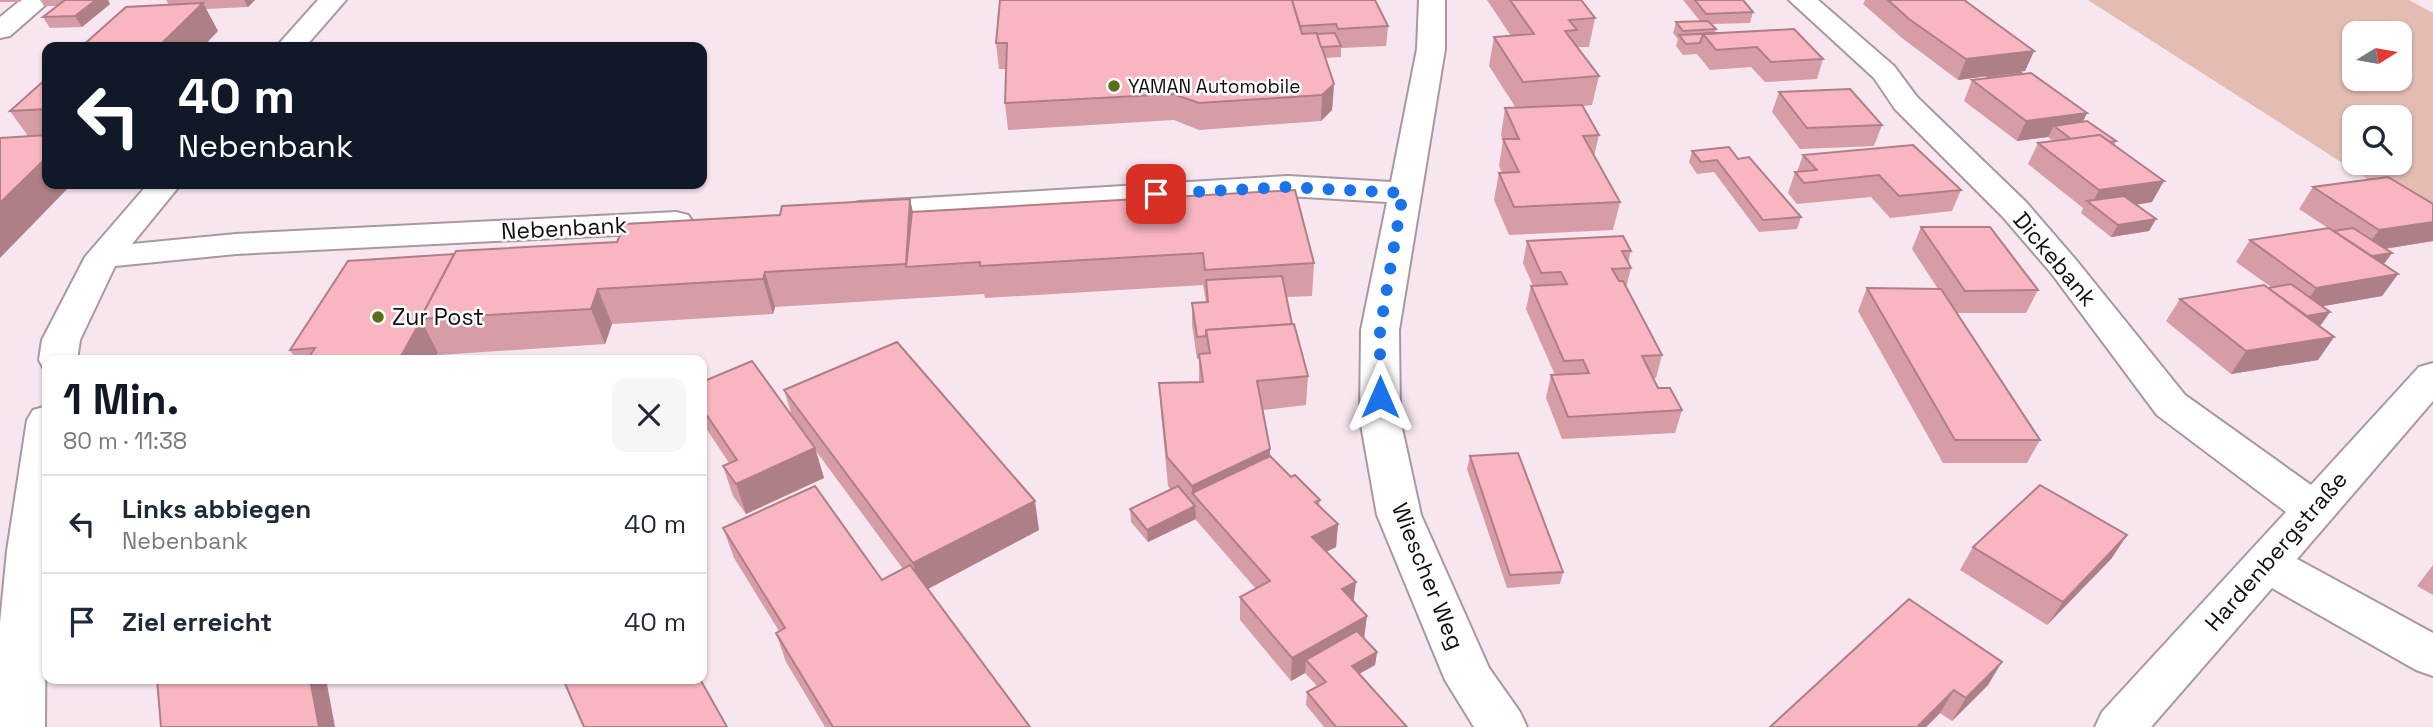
<!DOCTYPE html>
<html lang="de">
<meta charset="utf-8">
<style>
:root{--surface:#fff;--page:#f6f6f7;--text:#1f2937;--muted:#747a83;--line:#e0e1e3;--accent:#111827}
body{margin:0;font-family:"Space Grotesk",sans-serif;background:var(--page);color:var(--text);height:100vh;display:flex;flex-direction:column;font-size:26px;white-space:nowrap}
*{box-sizing:border-box;margin:0}
p{font-size:23px;color:var(--muted)}
.icon{flex:none;width:38px;height:38px;fill:none;stroke:currentColor;stroke-width:2;stroke-linecap:round;stroke-linejoin:round}
.map{position:relative;flex:1;overflow:hidden}
.sheet{position:absolute;left:42px;top:355px;width:665px;height:329px;display:flex;flex-direction:column;background:var(--surface);border-radius:14px;box-shadow:0 2px 5px #0004}
.sheet>*{flex:none}
.guide{position:absolute;left:42px;top:42px;width:665px;height:147px;border-radius:14px;box-shadow:0 2px 5px #0004;background:#111827;color:#fff;overflow:hidden}
.needle{width:46px;rotate:79deg}
.fabs{position:absolute;left:2342px;top:21px;display:grid;gap:14px}
.fabs a{display:grid;place-items:center;width:70px;height:70px;border-radius:14px;background:var(--surface);box-shadow:0 2px 5px #0004;font-size:35px}
.pin{position:absolute;display:grid;place-items:center;width:60px;height:60px;color:#fff;margin:-30px;border-radius:14px;box-shadow:0 4px 10px #0006}
.me{position:absolute;width:77px;margin:-38px;rotate:0deg;stroke-linejoin:round;filter:drop-shadow(0 0 5px #0008)}
.turn{display:flex;align-items:center;gap:24px;height:147px;padding:0 21px;font-size:32px}
.turn .icon{width:91px;height:91px;stroke-width:2.5}
.turn b{display:block;font-size:49px;line-height:60px}
.round{display:grid;place-items:center;flex:none;width:74px;height:74px;border-radius:14px;background:var(--page)}
.summary{display:flex;align-items:center;justify-content:space-between;height:119px;padding:0 21px}
h1{font-size:42px;font-weight:600;line-height:52px;color:var(--accent)}
ul{padding:0;list-style:none}
li{display:flex;align-items:center;gap:21px;height:98px;padding:0 21px;border-top:2px solid var(--line)}
li div{flex:1}
li b{display:block;font-size:26px}
li em{font-style:normal}
.map>svg:first-child{display:block}
</style>
<div class="map">
<svg width="2433" height="727" viewBox="0 0 2433 727">
<rect width="100%" height="100%" fill="#f7e5f0"/>
<path fill="#e4bdb2" fill-rule="evenodd" d="M2088,0H2409L2433,13V221ZM2354,33H2399V79H2354ZM2354,117H2399V163H2354Z"/>
<g fill="none" stroke-linecap="round" stroke-linejoin="round">
<defs>
<g id="minor">
<polygon points="21,0 51,0 10,36 0,38 0,17"/>
<polygon points="318,0 346,0 305,47 276,47"/>
<polygon points="1419,0 1445,0 1445,49 1399,330 1400,419 1421,515 1489,668 1520,712 1527,727 1474,727 1445,680 1377,515 1360,419 1361,330 1387,202 1288,196 859,222 847,219 842,212 847,205 859,202 1288,176 1391,182 1417,49"/>
<polygon points="1789,0 1818,0 1894,66 1917,97 2026,202 2076,260 2185,395 2311,485 2419,367 2433,363 2433,401 2297,559 2433,633 2433,676 2416,670 2272,588 2151,727 2095,727 2102,712 2286,512 2157,415 2052,274 2002,216 1895,109 1874,78"/>
<polygon points="148,184 181,184 132,244 236,234 676,212 688,215 693,222 688,229 676,232 236,254 115,266 80,340 77,360 47,360 47,370 44,369 39,360 42,340 85,257"/>
<polygon points="47,406 45,727 0,727 0,623 7,551 27,420 33,410"/>
</g>
</defs>
<use href="#minor" stroke="#a898a2" stroke-width="4"/>
<use href="#minor" fill="#fff" fill-rule="evenodd"/>
</g>
<g fill="#d69da6">
<polygon points="0,0 22,0 20,2 0,2"/>
<polygon points="40,0 108,0 110,4 82,27 50,28 43,17 58,6 44,6"/>
<polygon points="166,0 255,0 248,7 206,9 218,31 169,5"/>
<polygon points="1000,0 1388,26 1386,46 1341,48 1341,57 1325,58 1334,84 1332,110 1321,121 1199,130 1174,120 1008,130 1005,103 1006,69 999,69 996,43"/>
<polygon points="1487,0 1581,0 1595,18 1589,47 1577,47 1599,76 1592,105 1583,106 1599,135 1594,156 1620,202 1613,230 1509,235 1494,200 1499,173 1502,173 1499,166 1503,140 1501,135 1505,108 1516,108 1489,66 1494,37 1511,36"/>
<polygon points="1683,0 1743,0 1753,12 1750,23 1712,24 1716,29 1715,33 1823,59 1817,79 1765,82 1751,67 1710,70 1697,54 1683,55 1676,46 1678,39 1673,33 1676,22 1700,21"/>
<polygon points="1865,0 1964,0 2034,51 2025,71 1958,80 1902,38 1863,4"/>
<polygon points="1987,76 2087,113 2083,122 2116,141 2114,145 2152,202 2136,205 2156,219 2149,231 2111,237 2081,213 2083,208 2028,164 2038,143 2053,141 2048,137 2017,141 1964,101 1972,80 1986,79"/>
<polygon points="47,78 47,184 28,136 10,111"/>
<polygon points="1779,92 1882,125 1874,146 1800,149 1772,112"/>
<polygon points="1692,151 1738,159 1801,217 1797,229 1759,232 1714,172 1697,174 1689,162"/>
<polygon points="1803,155 1961,190 1952,211 1890,218 1871,197 1797,204 1788,193 1795,172 1797,172"/>
<polygon points="2313,187 2433,204 2433,241 2385,249 2392,253 2384,264 2398,274 2382,296 2322,306 2321,325 2319,325 2334,337 2318,360 2231,374 2166,321 2180,299 2271,287 2236,262 2250,240 2328,228 2299,209"/>
<polygon points="910,199 913,212 1314,263 1312,296 1287,297 1292,324 1308,376 1306,405 1263,410 1270,449 1270,456 1291,477 1320,500 1319,506 1338,524 1336,547 1326,552 1354,602 1364,639 1377,652 1375,665 1359,674 1407,727 1324,727 1306,705 1307,692 1317,686 1305,673 1291,681 1240,620 1240,597 1256,589 1195,519 1148,542 1131,522 1130,509 1171,490 1168,486 1161,412 1159,383 1199,382 1199,359 1197,359 1192,325 1192,303 1206,302 1203,285 985,298 984,294 775,307 773,314 612,324 605,344 438,355 438,353 434,360 296,360 290,350 454,254 617,242 780,215"/>
<polygon points="1921,227 2038,290 2026,313 1956,313 2040,440 2027,463 1943,463 1858,311 1867,288 1938,289 1912,249"/>
<polygon points="1527,241 1631,251 1628,263 1631,268 1626,288 1662,355 1656,378 1652,378 1658,388 1682,410 1675,433 1562,439 1546,398 1551,375 1555,375 1526,309 1531,286 1533,286 1523,263"/>
<polygon points="702,382 792,416 784,390 1039,530 928,589 1030,727 825,727 786,662 776,633 779,631 734,558 723,528 882,580 903,569 816,451 824,478 746,514 733,496 723,466 729,463 702,422"/>
<polygon points="1470,456 1563,572 1560,584 1507,588 1467,469"/>
<polygon points="1973,547 2112,558 2047,625 1960,570"/>
<polygon points="2433,565 2433,595 2417,586"/>
<polygon points="1909,599 1988,685 1952,721 1940,713 1926,727 1770,727"/>
</g>
<g fill="#ae7f87">
<polygon points="96,0 108,0 110,4 82,27 75,16"/>
<polygon points="244,0 255,0 248,7"/>
<polygon points="203,3 218,31 203,47 158,47"/>
<polygon points="2034,51 2025,71 1958,80 1966,59"/>
<polygon points="1334,84 1332,110 1321,121 1322,95"/>
<polygon points="2087,113 2077,133 2054,126 2048,137 2017,141 2026,121"/>
<polygon points="47,157 47,184 72,184 0,258 0,203"/>
<polygon points="2164,181 2152,202 2099,210 2092,204 2099,190"/>
<polygon points="910,199 917,234 906,267 906,264"/>
<polygon points="2156,219 2149,231 2111,237 2118,225"/>
<polygon points="2433,222 2433,241 2363,252 2379,230"/>
<polygon points="2392,253 2383,265 2354,259"/>
<polygon points="765,272 775,307 773,314 763,279"/>
<polygon points="2398,274 2382,296 2301,310 2316,288"/>
<polygon points="598,289 612,324 605,344 591,309"/>
<polygon points="2330,312 2321,325 2282,332 2291,319"/>
<polygon points="421,320 438,353 434,360 399,360"/>
<polygon points="2334,337 2318,360 2231,374 2246,351"/>
<polygon points="815,448 824,478 746,514 736,484"/>
<polygon points="1270,449 1269,479 1192,493 1192,486"/>
<polygon points="1035,501 1039,530 920,593 913,563"/>
<polygon points="1195,506 1196,519 1148,542 1147,530"/>
<polygon points="1338,524 1336,547 1310,560 1312,537"/>
<polygon points="2127,535 2112,558 2047,625 2063,602"/>
<polygon points="1356,582 1353,605 1342,589"/>
<polygon points="1367,616 1364,639 1306,660 1305,673 1291,681 1292,658"/>
<polygon points="1377,652 1375,665 1350,679 1352,666"/>
<polygon points="2002,662 1988,685 1952,721 1966,698"/>
<polygon points="310,679 326,679 335,727 319,727"/>
<polygon points="1954,690 1940,713 1926,727 1917,727"/>
</g>
<g fill="#f9b6c1" stroke="#ae7f87" stroke-width="2">
<polygon points="65,0 96,0 75,16 43,17"/>
<polygon points="1000,0 1292,0 1302,34 1317,33 1334,84 1322,95 1199,103 1173,94 1005,103 1007,43 996,43"/>
<polygon points="1292,0 1375,0 1388,26 1338,29 1336,24 1300,26"/>
<polygon points="1510,0 1581,0 1595,18 1569,20 1577,30 1565,31 1599,76 1523,82 1494,37 1534,34"/>
<polygon points="1695,0 1743,0 1753,12 1706,14"/>
<polygon points="1888,0 1964,0 2034,51 1966,59 1909,19"/>
<polygon points="203,3 158,47 81,47 126,7"/>
<polygon points="1708,21 1716,29 1683,31 1676,22"/>
<polygon points="1794,29 1823,59 1771,62 1757,47 1716,50 1703,34"/>
<polygon points="1335,33 1341,46 1321,47 1317,34"/>
<polygon points="1719,33 1703,34 1700,43 1686,44 1679,35"/>
<polygon points="407,44 405,47 355,47 357,46"/>
<polygon points="2020,72 2023,74 1990,78 1987,76"/>
<polygon points="2031,73 2087,113 2026,121 1972,80"/>
<polygon points="47,78 47,109 10,111"/>
<polygon points="1850,89 1882,125 1807,128 1779,92"/>
<polygon points="1582,105 1599,135 1583,136 1620,202 1514,207 1499,173 1519,172 1503,139 1519,139 1505,108"/>
<polygon points="2087,121 2116,141 2110,142 2100,135 2071,139 2054,126"/>
<polygon points="47,135 47,157 0,203 0,138"/>
<polygon points="2100,135 2164,181 2099,190 2038,143"/>
<polygon points="1913,145 1961,190 1899,196 1879,175 1804,183 1795,172 1817,170 1803,155"/>
<polygon points="1729,147 1738,159 1749,157 1801,217 1763,220 1717,160 1701,162 1692,151"/>
<polygon points="2388,177 2433,204 2433,222 2379,230 2313,187"/>
<polygon points="1295,190 1314,263 1205,270 1203,253 980,266 980,262 906,267 912,212"/>
<polygon points="2124,196 2156,219 2118,225 2087,201"/>
<polygon points="910,199 906,264 765,272 763,279 598,289 591,309 420,319 456,251 617,242 625,224 780,215 782,206"/>
<polygon points="1921,227 1990,227 2038,290 1965,291"/>
<polygon points="2329,228 2398,274 2316,288 2250,240"/>
<polygon points="2353,228 2392,253 2372,256 2334,231"/>
<polygon points="1623,236 1631,251 1622,251 1631,268 1612,269 1619,281 1623,281 1662,355 1642,356 1658,388 1670,388 1682,410 1568,417 1551,375 1589,373 1583,360 1564,361 1531,286 1567,284 1561,272 1541,273 1527,241"/>
<polygon points="454,254 420,319 421,320 399,360 307,360 315,348 290,350 348,261"/>
<polygon points="1282,276 1292,324 1206,330 1206,336 1197,337 1192,303 1208,302 1206,280"/>
<polygon points="2291,284 2330,312 2307,316 2268,288"/>
<polygon points="2264,285 2334,337 2246,351 2180,299"/>
<polygon points="1867,288 1941,289 2040,440 1955,440"/>
<polygon points="1294,324 1308,376 1257,381 1270,449 1192,486 1167,457 1159,383 1203,382 1199,354 1210,353 1206,330"/>
<polygon points="897,342 1035,501 913,563 784,390"/>
<polygon points="752,361 815,448 736,484 723,466 737,460 702,408 702,382"/>
<polygon points="1518,453 1563,572 1510,575 1470,456"/>
<polygon points="1270,456 1291,477 1295,475 1320,500 1315,502 1338,524 1312,537 1356,582 1342,589 1367,616 1292,658 1240,597 1270,581 1192,493"/>
<polygon points="2040,485 2127,535 2063,602 1973,547"/>
<polygon points="815,486 882,580 910,565 1030,727 833,727 776,633 785,628 723,528"/>
<polygon points="1178,486 1195,506 1147,530 1130,509"/>
<polygon points="1909,599 2002,662 1966,698 1954,690 1917,727 1770,727"/>
<polygon points="1357,631 1377,652 1352,666 1407,727 1336,727 1307,692 1326,682 1306,660"/>
<polygon points="157,679 310,679 319,727 161,727"/>
<polygon points="563,679 700,679 727,727 584,727"/>
</g>
<g fill="none" stroke-linecap="round" stroke-linejoin="round">
<polyline stroke="#1a73e8" stroke-width="12" stroke-dasharray="0 21.6" points="1156,194 1287,187 1403,193 1380,330 1380,397"/>
</g>
<g fill="#5c6e1a" stroke="#fff" stroke-width="2.5">
<circle cx="1114" cy="86" r="7"/>
<circle cx="378" cy="317" r="7"/>
</g>
<g text-anchor="middle" dominant-baseline="central" stroke-width="5" stroke-linejoin="round" paint-order="stroke">
<g font-size="19" fill="#130d11" stroke="#fff" text-anchor="start">
<text x="1128" y="86">YAMAN Automobile</text>
</g>
<g font-size="23" fill="#130d11" stroke="#fff">
<text transform="translate(564 228) rotate(-3)">Nebenbank</text>
<text transform="translate(2055 259) rotate(50)">Dickebank</text>
<text transform="translate(2276 551) rotate(-49)">Hardenbergstraße</text>
<text transform="translate(1428 576) rotate(68)">Wiescher Weg</text>
</g>
<g font-size="23" fill="#130d11" stroke="#fff" text-anchor="start">
<text x="392" y="317">Zur Post</text>
</g>
</g>
</svg>
<div class="fabs">
<a><svg class="needle" viewBox="-14 -14 28 28"><path d="M0-13l5 13h-10z" fill="#e53935"/><path d="M0 13l5-13h-10z" fill="#747a83"/></svg></a>
<a><svg class="icon" aria-label="search" viewBox="0 0 24 24"><circle cx="10" cy="10" r="6"/><path d="M15 15l6 6"/></svg></a>
</div>
<div class="pin" style="left:1156px;top:194px;background:#d93025"><svg class="icon" aria-label="arrive" viewBox="0 0 24 24"><path d="M6 21V4h12l-3 4 3 4H6"/></svg></div>
<svg class="me" style="left:1380px;top:397px" viewBox="-20 -20 40 40"><path d="M0-17L14 15 0 8-14 15z" fill="#1a73e8" stroke="#fff" stroke-width="4"/></svg>
<div class="guide">
<div class="turn"><svg class="icon" aria-label="left" viewBox="0 0 24 24"><path d="M17 20v-9H6M10 6l-5 5 5 5"/></svg><div><b>40 m</b>Nebenbank</div></div>
</div>
<section class="sheet">
<div class="summary"><div><h1>1 Min.</h1><p>80 m · 11:38</p></div><a class="round"><svg class="icon" aria-label="close" viewBox="0 0 24 24"><path d="M6 6l12 12M18 6L6 18"/></svg></a></div>
<ul>
<li><svg class="icon" aria-label="left" viewBox="0 0 24 24"><path d="M17 20v-9H6M10 6l-5 5 5 5"/></svg><div><b>Links abbiegen</b><p>Nebenbank</p></div><em>40 m</em></li>
<li><svg class="icon" aria-label="arrive" viewBox="0 0 24 24"><path d="M6 21V4h12l-3 4 3 4H6"/></svg><div><b>Ziel erreicht</b></div><em>40 m</em></li>
</ul>
</section>
</div>
